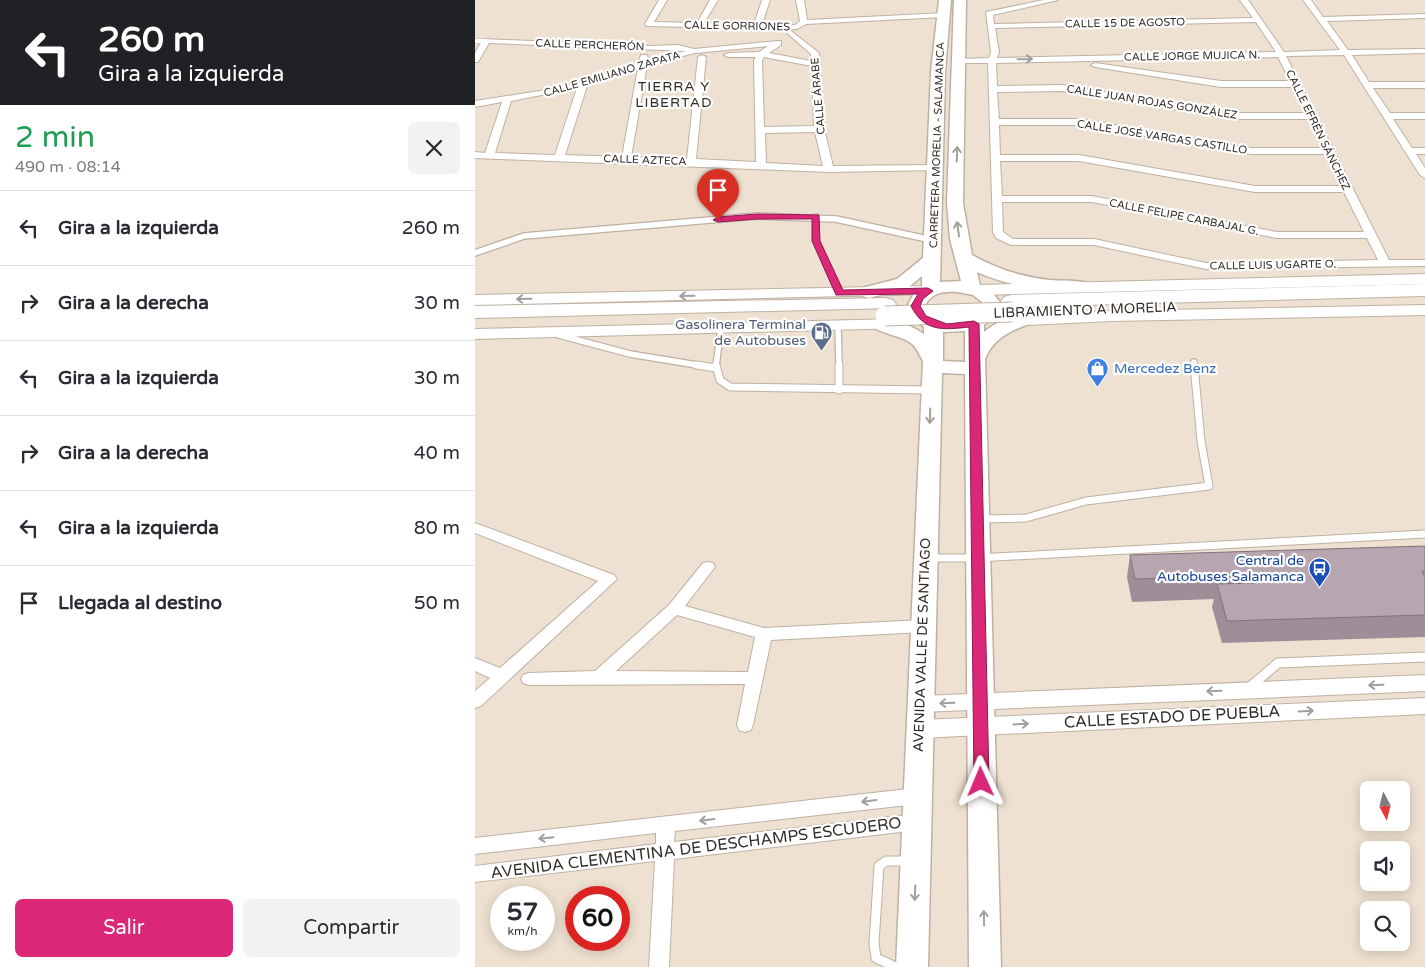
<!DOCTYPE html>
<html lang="es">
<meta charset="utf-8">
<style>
:root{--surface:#fff;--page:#f2f2f3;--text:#2b2b33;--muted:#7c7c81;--line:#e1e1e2;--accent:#db2777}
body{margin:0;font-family:"Varela Round",sans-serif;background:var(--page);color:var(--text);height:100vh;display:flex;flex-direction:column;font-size:19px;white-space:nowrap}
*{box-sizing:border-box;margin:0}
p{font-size:16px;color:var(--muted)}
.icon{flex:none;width:28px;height:28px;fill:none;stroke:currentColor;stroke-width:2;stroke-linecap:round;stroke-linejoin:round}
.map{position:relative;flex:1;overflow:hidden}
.side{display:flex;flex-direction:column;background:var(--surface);width:475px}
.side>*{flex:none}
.hud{background:#202124;color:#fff;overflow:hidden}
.needle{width:32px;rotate:173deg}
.tools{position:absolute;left:885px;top:781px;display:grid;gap:10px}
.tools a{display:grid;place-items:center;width:50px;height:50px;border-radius:8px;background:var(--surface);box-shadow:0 2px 12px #0003;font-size:25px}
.speed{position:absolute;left:15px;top:886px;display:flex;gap:10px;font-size:25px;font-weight:700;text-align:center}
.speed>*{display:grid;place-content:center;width:65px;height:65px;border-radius:50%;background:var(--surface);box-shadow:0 2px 12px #0003;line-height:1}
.speed small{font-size:12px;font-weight:400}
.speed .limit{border:8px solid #d22;background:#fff;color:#111}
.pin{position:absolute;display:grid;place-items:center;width:42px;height:42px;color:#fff;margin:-51px -21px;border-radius:50% 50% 50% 0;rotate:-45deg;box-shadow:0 0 5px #0007}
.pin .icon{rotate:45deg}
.me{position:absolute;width:55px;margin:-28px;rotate:359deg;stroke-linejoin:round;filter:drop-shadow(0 0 4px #0008)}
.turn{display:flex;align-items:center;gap:18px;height:105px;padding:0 15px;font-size:22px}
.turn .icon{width:65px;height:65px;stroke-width:2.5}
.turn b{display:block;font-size:35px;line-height:42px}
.round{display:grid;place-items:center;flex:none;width:52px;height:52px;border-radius:8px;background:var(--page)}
.summary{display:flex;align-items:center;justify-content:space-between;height:85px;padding:0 15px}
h1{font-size:30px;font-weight:600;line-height:38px;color:#1e9e55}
.primary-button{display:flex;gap:10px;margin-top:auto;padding:10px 15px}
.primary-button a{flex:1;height:58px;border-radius:8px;background:var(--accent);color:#fff;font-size:20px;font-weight:600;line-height:58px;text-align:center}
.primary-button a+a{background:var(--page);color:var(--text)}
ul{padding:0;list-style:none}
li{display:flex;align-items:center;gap:15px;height:75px;padding:0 15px;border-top:1px solid var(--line)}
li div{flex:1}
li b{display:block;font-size:19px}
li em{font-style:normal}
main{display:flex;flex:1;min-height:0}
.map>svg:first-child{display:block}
</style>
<main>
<section class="side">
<div class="hud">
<div class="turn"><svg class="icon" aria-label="left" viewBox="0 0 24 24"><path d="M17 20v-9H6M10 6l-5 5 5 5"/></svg><div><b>260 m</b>Gira a la izquierda</div></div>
</div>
<div class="summary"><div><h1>2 min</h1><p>490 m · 08:14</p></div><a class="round"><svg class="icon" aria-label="close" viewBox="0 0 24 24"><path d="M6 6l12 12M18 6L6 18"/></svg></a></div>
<ul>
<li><svg class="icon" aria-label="left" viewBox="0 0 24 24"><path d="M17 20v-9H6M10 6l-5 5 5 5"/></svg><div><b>Gira a la izquierda</b></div><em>260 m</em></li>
<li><svg class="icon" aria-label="right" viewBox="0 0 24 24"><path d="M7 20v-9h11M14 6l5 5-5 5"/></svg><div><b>Gira a la derecha</b></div><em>30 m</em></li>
<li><svg class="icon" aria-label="left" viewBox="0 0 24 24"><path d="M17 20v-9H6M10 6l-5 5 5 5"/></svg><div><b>Gira a la izquierda</b></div><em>30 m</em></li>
<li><svg class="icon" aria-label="right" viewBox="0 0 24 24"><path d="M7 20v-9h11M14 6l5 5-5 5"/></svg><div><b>Gira a la derecha</b></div><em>40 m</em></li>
<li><svg class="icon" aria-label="left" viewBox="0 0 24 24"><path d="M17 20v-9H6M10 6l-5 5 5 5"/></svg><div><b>Gira a la izquierda</b></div><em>80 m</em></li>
<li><svg class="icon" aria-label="arrive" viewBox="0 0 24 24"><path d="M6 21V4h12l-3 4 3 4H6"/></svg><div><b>Llegada al destino</b></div><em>50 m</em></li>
</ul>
<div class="primary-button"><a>Salir</a><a>Compartir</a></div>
</section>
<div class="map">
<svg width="950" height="967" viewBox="0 0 950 967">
<rect width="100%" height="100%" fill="#efe1d1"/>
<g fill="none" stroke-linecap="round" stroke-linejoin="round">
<defs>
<polyline id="service-far3" points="0,41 11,41"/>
<g id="service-far2">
<polyline points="341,217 341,241 364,293"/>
<polyline points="0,253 49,236 282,216 361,219 457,240"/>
<polyline points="363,326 364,366"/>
<polyline points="84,335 155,354 228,366"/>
<polyline points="719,362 719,366"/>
<polyline points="241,366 246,328"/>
</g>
<g id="service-far1">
<polyline points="221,365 241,368"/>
<polyline points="241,365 245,380 255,387 455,390"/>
<polyline points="364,365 364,390"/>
<polyline points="507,519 551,518 611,501 734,486 726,441 719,365"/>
<polyline points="453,558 502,558 950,534"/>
</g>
<g id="service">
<polyline points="775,687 803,663 950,657"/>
<polyline points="421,967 401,958 399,943 404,866 411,861 433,861"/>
</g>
<g id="minor">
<polygon points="184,0 192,0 179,22 222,23 235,0 243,0 229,23 279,24 287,0 295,0 287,24 320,25 325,21 321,0 329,0 332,20 469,13 473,15 469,17 331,24 322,29 282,30 227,27 223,29 219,27 171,26 170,24"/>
<path d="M569,0H583L518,15L519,24L778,18L765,0H773L809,52L865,50L828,0H836L848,17L950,14V18L852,21L873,50L950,49V53L877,55L894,82H950V88H898L915,113H950V119H918L937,148H950V154H941L950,168V178L945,175L869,55L811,56L914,260H950V266L731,269L619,245H536L521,238L518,232L513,63H484L480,61L484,59L514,58L516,52L511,12ZM781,22L801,52L522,58L524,52L520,28ZM803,57L815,81H746L620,63L616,65L620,67L746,87H818L831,113H757L587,85L522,86L521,63ZM587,91L757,119H834L848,148H776L605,119H524L522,92ZM524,125H605L776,154H851L866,186H780L604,155H525ZM525,161H604L780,192H869L889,232H802L617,196H527ZM527,202H617L802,238H892L903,260L731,263L619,239H538L528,232Z"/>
<path d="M316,31L344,53L349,129L358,166L460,165L465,168L463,170L354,172L0,158V152L10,153L27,102L0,107V101L71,90L105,82L164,62L166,55H172L173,59L211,51L14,43L3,62H0V53L8,39L175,46L203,45L219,49L303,41H306V45L294,53L336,61V54L312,33ZM293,46L284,52L253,53L249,55L253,57H281L279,60L281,162L221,159L231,57L227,55L223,57L212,159L156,157L172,65L220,53ZM289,57L337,66L339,126L289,127L287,60ZM163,68L147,157L90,155L112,86ZM102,88L80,155L20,153L36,101ZM340,132L348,166L291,163L290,133Z"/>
<polygon points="0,523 139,575 142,579 6,706 0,708 0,691 15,678 0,671 0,658 25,668 123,581 0,533"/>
<path d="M233,562L238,563L240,567L210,606L289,628L448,620L454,622L456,626L454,630L448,632L296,640L278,725L276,730L270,732L264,730L262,725L270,684L54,685L48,683L46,679L48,675L54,673L120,671L194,605L228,563ZM202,615L280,637L273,672L141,671Z"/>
<polygon points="442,788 448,791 451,796 448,801 442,804 200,831 199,842 442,814 448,816 451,822 448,828 442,830 199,859 194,967 174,967 180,861 0,882 0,866 181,844 181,833 0,854 0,838"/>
</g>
<g id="tertiary">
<polygon points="950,675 950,691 446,712 439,710 435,704 439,698 446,696"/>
<polygon points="950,698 950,714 445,738 437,735 434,729 437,723 445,720"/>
</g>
<g id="secondary">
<polygon points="950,274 950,284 500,295 492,290 500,285"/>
<polygon points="453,286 461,291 459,294 0,305 0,295"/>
<polygon points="950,305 950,315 637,321 529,326 523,325 521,321 523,317 529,316 637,311"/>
<polygon points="423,319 429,320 431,324 429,328 0,339 0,329"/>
</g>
<path id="primary" d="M464,0H476L470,72L465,282L486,281L475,239L472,203L479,0H491L488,203L497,255C522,269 547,277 575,280C588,281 601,280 613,283L616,287L613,291L607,292C571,291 535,287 502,272L505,285L515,290L525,302L523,313L509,325V332C520,323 539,312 554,316L556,320L554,324C535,331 518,339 510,359L526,967H494L490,374L467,373L453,967H421L448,361C444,355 443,349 437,344C427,335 403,334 397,325L400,321C415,317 436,325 449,334V327L438,319L432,306L440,292L447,287V276L434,287L394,298L387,296L385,292L387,288L422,279L448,258L456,72ZM483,292L498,295L507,302L505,311C490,323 459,327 450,306C456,292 470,291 483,292ZM490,331V362L468,361V332Z"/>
<g id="trunk">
<polygon points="950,284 950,296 536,307 529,305 526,301 529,297 536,295"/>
<polygon points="411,298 418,300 421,304 418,308 0,318 0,306"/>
</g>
</defs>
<use href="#service-far3" stroke="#bfb1a2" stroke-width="5.5"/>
<use href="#service-far2" stroke="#bfb1a2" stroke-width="8"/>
<use href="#service-far1" stroke="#bfb1a2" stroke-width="9"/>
<use href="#service" stroke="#bfb1a2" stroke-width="11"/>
<use href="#minor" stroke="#bfb1a2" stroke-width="2"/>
<use href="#tertiary" stroke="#bfb1a2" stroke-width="2"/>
<use href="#secondary" stroke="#bfb1a2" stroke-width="2"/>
<use href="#primary" stroke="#bfb1a2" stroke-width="3"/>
<use href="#trunk" stroke="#bfb1a2" stroke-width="2"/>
<use href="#service-far3" stroke="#fff" stroke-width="4.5"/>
<use href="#service-far2" stroke="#fff" stroke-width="5.5"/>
<use href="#service-far1" stroke="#fff" stroke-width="7"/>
<use href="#service" stroke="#fff" stroke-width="9"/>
<use href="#minor" fill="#fff" fill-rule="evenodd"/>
<use href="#tertiary" fill="#fff" fill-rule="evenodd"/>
<use href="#secondary" fill="#fff" fill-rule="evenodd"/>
<use href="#primary" fill="#fff" fill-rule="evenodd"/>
<use href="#trunk" fill="#fff" fill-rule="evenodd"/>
<defs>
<polyline id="trunk-bridge" points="410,316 537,312"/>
</defs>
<use href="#trunk-bridge" stroke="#bfb1a2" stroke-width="21" stroke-linecap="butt"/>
<use href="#trunk-bridge" stroke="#fff" stroke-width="19"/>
</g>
<polygon fill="#9d8e97" points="950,546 950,637 747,643 737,607 739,599 657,602 652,577 655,555"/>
<polygon fill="#b7a5b0" stroke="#80747b" points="950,546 950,571 947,571 950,577 950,615 752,621 742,584 781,583 779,576 660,579 655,555"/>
<defs><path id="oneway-shaft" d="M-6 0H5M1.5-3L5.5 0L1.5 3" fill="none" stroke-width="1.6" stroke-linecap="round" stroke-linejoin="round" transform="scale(1.25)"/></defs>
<g stroke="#a2a09d">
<use href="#oneway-shaft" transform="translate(550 59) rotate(-1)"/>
<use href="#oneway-shaft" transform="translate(482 154) rotate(-88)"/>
<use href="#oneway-shaft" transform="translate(483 229) rotate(-98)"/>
<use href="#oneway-shaft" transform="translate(212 296) rotate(179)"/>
<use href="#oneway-shaft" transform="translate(49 299) rotate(179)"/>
<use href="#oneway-shaft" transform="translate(455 416) rotate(92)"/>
<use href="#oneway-shaft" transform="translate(901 685) rotate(178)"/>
<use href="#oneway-shaft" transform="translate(739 691) rotate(178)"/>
<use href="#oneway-shaft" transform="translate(472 703) rotate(178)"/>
<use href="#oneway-shaft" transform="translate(831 711) rotate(-3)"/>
<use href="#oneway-shaft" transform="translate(546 724) rotate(-3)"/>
<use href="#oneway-shaft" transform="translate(394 801) rotate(173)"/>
<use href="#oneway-shaft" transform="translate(232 820) rotate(173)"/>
<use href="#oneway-shaft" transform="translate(71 838) rotate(174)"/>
<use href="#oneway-shaft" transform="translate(440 893) rotate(92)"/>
<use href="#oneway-shaft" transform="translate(509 918) rotate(-91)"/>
</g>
<path fill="#db2777" stroke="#8e194d" d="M282,214L344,215L345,241L368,290L453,288L458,291L448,299L445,306L451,316L472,324L499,321L504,324L514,782L512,786L506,788L501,786L499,782L494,327C468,330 449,332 436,306L443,294L361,295L337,241V219H282L243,222L238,220L243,217Z"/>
<defs>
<symbol id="fuel-pin" viewBox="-11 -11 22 30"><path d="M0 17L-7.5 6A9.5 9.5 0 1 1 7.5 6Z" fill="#5c6f8a" stroke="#fff"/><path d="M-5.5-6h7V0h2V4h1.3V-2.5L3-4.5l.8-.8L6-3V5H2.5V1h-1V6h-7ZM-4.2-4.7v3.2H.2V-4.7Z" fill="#fff"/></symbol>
<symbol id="shop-pin" viewBox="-11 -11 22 30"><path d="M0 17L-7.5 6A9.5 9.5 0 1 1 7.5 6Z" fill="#3f7fe0" stroke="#fff"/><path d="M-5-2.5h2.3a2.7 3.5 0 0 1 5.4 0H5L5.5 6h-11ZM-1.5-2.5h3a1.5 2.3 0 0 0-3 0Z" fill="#fff"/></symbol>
<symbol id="bus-pin" viewBox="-11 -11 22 30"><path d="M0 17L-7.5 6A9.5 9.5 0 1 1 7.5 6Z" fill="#1a4fb4" stroke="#fff"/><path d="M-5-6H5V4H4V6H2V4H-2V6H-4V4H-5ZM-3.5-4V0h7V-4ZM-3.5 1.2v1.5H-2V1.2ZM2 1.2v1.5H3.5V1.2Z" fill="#fff"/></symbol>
</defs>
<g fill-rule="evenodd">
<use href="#fuel-pin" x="334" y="320" width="25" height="34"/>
<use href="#shop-pin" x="610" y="356" width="25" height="34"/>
<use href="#bus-pin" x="832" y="556" width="25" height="34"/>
</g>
<g text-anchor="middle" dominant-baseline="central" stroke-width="4.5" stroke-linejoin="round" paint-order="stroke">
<g font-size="11" fill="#302b25" stroke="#fff">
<text transform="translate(650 23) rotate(-1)">CALLE 15 DE AGOSTO</text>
<text transform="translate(262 26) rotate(1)">CALLE GORRIONES</text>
<text transform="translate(115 45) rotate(2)">CALLE PERCHERÓN</text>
<text transform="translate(717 56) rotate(-1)">CALLE JORGE MUJICA N.</text>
<text transform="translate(137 74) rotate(-16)">CALLE EMILIANO ZAPATA</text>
<text transform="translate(343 96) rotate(-95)">CALLE ÁRABE</text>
<text transform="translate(677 102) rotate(9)">CALLE JUAN ROJAS GONZÁLEZ</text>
<text transform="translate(843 130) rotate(64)">CALLE EFRÉN SÁNCHEZ</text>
<text transform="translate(687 137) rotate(9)">CALLE JOSÉ VARGAS CASTILLO</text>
<text transform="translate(462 145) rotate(-88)">CARRETERA MORELIA - SALAMANCA</text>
<text transform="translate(170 160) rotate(2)">CALLE AZTECA</text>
<text transform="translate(709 217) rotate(11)">CALLE FELIPE CARBAJAL G.</text>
<text transform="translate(798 265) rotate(-1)">CALLE LUIS UGARTE O.</text>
</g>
<g font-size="14" letter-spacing="1" fill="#302b25" stroke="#fff">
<text x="199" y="86">TIERRA Y<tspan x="199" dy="16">LIBERTAD</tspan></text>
</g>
<g font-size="14" fill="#302b25" stroke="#fff">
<text transform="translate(610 310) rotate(-2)">LIBRAMIENTO A MORELIA</text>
<text transform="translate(447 645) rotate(-88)">AVENIDA VALLE DE SANTIAGO</text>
</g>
<g font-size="14" fill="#4e5e75" stroke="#fff" text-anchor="end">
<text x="331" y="324">Gasolinera Terminal<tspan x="331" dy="16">de Autobuses</tspan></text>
</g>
<g font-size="14" fill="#366cbe" stroke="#fff" text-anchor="start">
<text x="639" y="368">Mercedez Benz</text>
</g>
<g font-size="14" fill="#164399" stroke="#fff" text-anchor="end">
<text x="829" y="560">Central de<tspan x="829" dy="16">Autobuses Salamanca</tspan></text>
</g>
<g font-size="16" fill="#302b25" stroke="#fff">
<text transform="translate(697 717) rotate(-3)">CALLE ESTADO DE PUEBLA</text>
<text transform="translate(221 848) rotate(-7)">AVENIDA CLEMENTINA DE DESCHAMPS ESCUDERO</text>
</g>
</g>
</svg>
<div class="tools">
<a><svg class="needle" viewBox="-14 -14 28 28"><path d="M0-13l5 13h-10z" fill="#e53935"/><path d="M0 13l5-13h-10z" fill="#7c7c81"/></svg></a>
<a><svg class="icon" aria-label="sound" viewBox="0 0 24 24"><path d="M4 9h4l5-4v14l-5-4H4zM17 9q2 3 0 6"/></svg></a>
<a><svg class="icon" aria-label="search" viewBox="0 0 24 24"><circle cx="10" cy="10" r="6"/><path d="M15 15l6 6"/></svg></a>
</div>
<div class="speed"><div>57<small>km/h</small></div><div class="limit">60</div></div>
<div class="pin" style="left:243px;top:220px;background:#d93025"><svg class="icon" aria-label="arrive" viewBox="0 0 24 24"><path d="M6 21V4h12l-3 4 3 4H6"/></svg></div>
<svg class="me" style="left:506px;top:782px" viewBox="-20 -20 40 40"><path d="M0-17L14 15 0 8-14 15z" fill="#db2777" stroke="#fff" stroke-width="4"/></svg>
</div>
</main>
